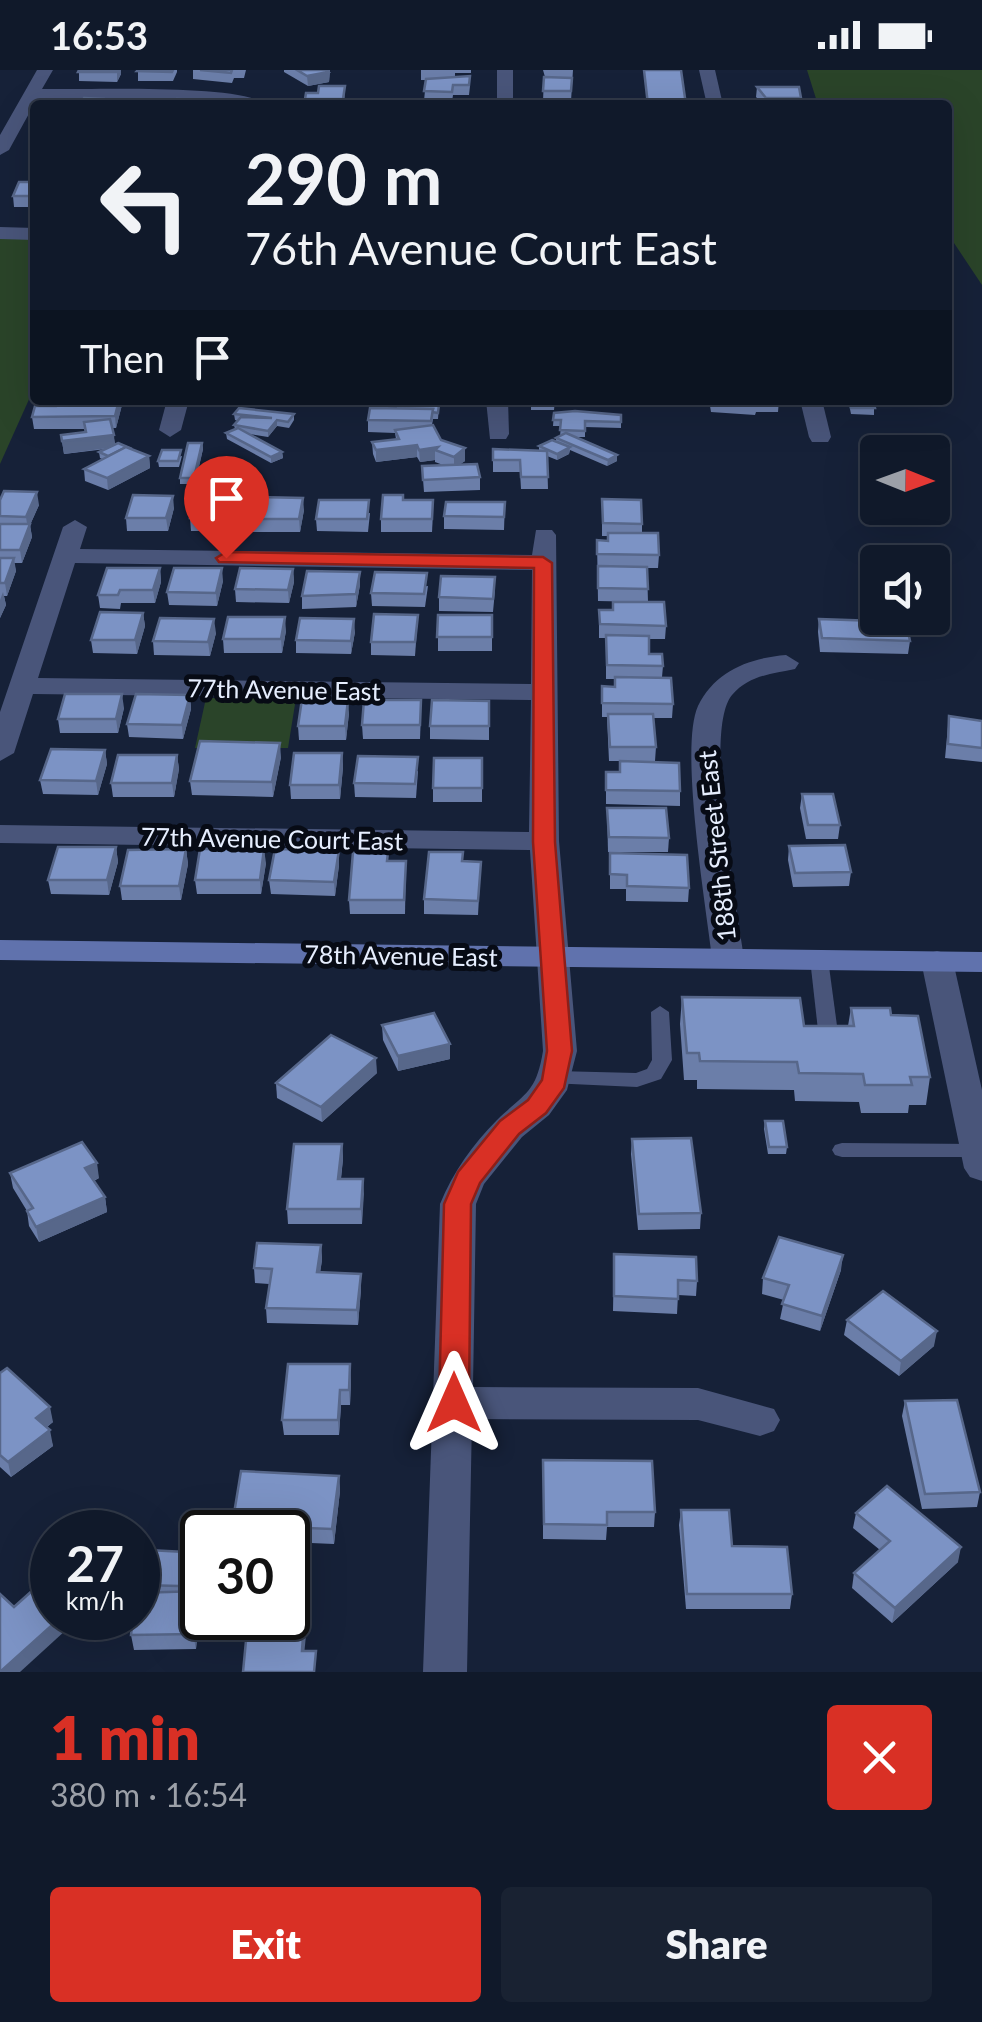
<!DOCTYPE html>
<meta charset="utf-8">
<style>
:root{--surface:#10192a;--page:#192232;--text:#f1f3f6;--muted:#9ca0a8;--line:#303847;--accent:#d93025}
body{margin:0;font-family:Lato,sans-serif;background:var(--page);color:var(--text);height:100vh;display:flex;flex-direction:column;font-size:38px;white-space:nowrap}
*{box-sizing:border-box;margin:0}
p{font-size:32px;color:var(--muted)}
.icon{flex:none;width:55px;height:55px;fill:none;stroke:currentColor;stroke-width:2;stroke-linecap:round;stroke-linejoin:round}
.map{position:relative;height:1602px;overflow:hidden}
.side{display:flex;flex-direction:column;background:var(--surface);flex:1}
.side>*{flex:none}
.banner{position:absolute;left:30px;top:30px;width:922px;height:305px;border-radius:10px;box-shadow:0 10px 40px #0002,0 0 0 2px var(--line);background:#10192a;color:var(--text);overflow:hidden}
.needle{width:65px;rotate:91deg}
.tools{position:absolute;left:860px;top:365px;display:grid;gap:20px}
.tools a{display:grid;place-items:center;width:90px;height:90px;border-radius:10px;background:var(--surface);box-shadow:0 10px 40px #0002,0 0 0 2px var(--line);font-size:50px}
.speed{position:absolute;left:30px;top:1440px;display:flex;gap:20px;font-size:50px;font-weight:700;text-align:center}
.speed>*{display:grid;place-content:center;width:130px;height:130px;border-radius:50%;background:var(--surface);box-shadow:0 10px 40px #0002,0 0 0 2px var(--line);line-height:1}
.speed small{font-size:25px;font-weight:400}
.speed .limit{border:5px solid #111;border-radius:15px;background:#fff;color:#111}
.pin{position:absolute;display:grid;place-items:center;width:85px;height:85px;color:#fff;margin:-102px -42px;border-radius:50% 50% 50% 0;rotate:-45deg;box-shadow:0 0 10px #0007}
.pin .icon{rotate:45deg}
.me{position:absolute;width:110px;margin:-55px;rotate:0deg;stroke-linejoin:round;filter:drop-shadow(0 0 8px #0008)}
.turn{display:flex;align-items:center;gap:35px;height:210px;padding:0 50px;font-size:45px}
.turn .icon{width:130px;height:130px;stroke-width:2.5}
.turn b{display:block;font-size:70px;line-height:85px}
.then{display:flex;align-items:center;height:95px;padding:0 50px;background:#0003;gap:20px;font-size:38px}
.round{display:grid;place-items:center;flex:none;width:105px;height:105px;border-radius:10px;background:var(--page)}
.head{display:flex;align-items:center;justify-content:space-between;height:170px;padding:0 50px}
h1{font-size:60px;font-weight:800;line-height:75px;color:var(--accent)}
.primary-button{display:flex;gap:20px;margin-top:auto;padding:20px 50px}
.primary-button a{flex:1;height:115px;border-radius:10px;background:var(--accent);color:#fff;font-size:40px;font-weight:800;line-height:115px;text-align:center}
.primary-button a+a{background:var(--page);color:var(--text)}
.status{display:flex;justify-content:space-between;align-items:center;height:70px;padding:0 50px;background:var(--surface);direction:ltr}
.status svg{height:28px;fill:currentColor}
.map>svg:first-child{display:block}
</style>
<div class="status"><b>16:53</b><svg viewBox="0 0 49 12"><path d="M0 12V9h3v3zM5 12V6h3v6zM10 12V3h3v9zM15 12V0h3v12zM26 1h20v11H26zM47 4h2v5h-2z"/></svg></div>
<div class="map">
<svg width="982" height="1602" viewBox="0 0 982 1602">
<rect width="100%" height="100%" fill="#162138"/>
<g fill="#2a4429">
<polygon points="807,0 982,0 982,215 948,164 948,35 818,35"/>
<polygon points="0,169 35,169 35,316 0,394"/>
<polygon points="206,628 296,628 288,678 195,678"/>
</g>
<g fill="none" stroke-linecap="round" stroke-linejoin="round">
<g fill="#49557a" fill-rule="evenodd">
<polygon points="819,883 828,889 840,978 837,983 823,983 820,978 810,889"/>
<polygon points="660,936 669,942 672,990 661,1009 637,1017 549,1013 546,1008 549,1003 556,1001 636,1003 647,999 652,990 651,942"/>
<polygon points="842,1073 978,1074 982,1075 982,1087 842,1087 835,1085 832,1080 835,1075"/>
</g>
<g fill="#49557a" fill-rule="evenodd">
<path d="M37,0H53L42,19C83,20 243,13 267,35L37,29L9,80L0,85V65Z"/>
<rect x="497" y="0" width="16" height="35"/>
<polygon points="699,0 715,0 723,35 707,35"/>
<polygon points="0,157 35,158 35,170 0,169"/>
<polygon points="167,330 189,330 181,360 170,367 159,360"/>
<polygon points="486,330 508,330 509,364 506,369 490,369"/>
<polygon points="800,330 822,330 831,367 828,372 812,372 809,367"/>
<path d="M75,450L87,457L80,479L532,485L536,460H552L556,465L559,771L577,981L567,1020L549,1045L522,1067L484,1114L476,1134L473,1317L698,1318L774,1339L780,1350L774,1361L760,1366L698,1350L472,1349L467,1602H423L440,1134C453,1102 473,1074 497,1050C526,1022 536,1023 543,981L530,780L0,773V755L529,762L531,630L33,624L14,683L0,691V642L63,457ZM75,493L532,500L531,614L38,608Z"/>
<path d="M786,585L799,593L795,599C772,604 749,605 732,625C703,660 737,837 744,887L739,894H717L712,887C706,835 679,677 698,636C715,601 749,588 786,585Z"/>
<polygon points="937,881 948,884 953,891 982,1020 982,1111 970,1107 964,1098 921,891 926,884"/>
</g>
<polygon fill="#6072ad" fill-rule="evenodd" points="0,870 982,882 982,902 0,890"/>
</g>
<g fill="#6b7ea9">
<polygon points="79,0 121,0 121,4 117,12 79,11"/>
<polygon points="138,0 177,0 177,2 173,11 138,11"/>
<polygon points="193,0 246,0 244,8 234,8 232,13 193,9"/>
<polygon points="284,0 330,0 329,12 308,16 284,2"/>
<polygon points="421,0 471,0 471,3 455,3 455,7 470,16 469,25 453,25 452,32 424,31 426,10 421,10"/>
<polygon points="543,0 573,0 571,31 543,31 544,7 545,7"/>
<polygon points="345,16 344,35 305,35 305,29 318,23"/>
<polygon points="757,17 801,28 801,35 760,35 761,32 756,27"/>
<polygon points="35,87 35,105 32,105 31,94"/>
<polygon points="35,112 35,137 14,137 13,126"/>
<polygon points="58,330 121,330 122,335 116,358 112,358 115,374 149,386 150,398 108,420 85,411 84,399 102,389 100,388 99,382 106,379 64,384 61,365 85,362 84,359 34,359 32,347 56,336"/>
<polygon points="210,330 236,330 234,336 211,336"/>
<polygon points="398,330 464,330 463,332 444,332 444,335 439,335 438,349 433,349 432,355 441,370 465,391 460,394 480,407 480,420 424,422 422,396 443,395 435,392 435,390 420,392 417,387 376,392 373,384 372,372 396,369 395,363 368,362 368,350 398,338 429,334"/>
<polygon points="531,330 555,330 554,340 531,340"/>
<polygon points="709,330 779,330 778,342 756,342 755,345 711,342"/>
<polygon points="846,330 911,330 910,337 874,335 874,345 851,344 849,334 847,334"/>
<polygon points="554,343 621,345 621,358 585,357 585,367 574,367 617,385 617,391 607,396 570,380 569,384 557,390 547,386 548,419 521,419 520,402 493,402 493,379 539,381 539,376 556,371 556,368 560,366 561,356 553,356"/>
<polygon points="234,344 294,344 294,350 289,358 277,356 268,367 249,364 282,382 283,388 271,393 227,369 226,363 235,359 234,355 238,351 235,350"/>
<polygon points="202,373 203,379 195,414 180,414 180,408"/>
<polygon points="182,386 179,397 159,397 158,391"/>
<polygon points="602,429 642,454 642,463 659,485 658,498 647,498 648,532 598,531 597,470 608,471 608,466 602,466"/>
<polygon points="0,430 39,435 30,455 32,467 22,493 14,493 16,501 7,526 4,526 6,535 0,548"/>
<polygon points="403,430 433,443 432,462 381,462 381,449"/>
<polygon points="505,432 504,460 444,459 444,446"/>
<polygon points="174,438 168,461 127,461 126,448"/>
<polygon points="238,440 233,461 191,461 190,448"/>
<polygon points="304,440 300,462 253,462 252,449"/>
<polygon points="370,443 368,462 317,461 316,449"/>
<polygon points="160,498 161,512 155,533 121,533 120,539 100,538 98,525"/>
<polygon points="293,499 294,512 289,533 236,532 235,519"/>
<polygon points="223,511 217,536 169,535 167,522"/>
<polygon points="360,515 356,537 302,539 302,526"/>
<polygon points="428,516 425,537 372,536 371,523"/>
<polygon points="495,520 493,542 439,541 439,527"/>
<polygon points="599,540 666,556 665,569 649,569 649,584 663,596 662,607 673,634 672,648 653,648 656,677 655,691 609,691 607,647 602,647 602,616 614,617 615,609 606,609 606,568 599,568"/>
<polygon points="143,543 145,556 137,584 93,583 91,570"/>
<polygon points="418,545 415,586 371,585 371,572"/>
<rect x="438" y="545" width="54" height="36"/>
<polygon points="819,549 910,571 908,584 820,582 818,562"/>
<polygon points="286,561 282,583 224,583 223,569"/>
<polygon points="355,562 351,584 296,583 296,570"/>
<polygon points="216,563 210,586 154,585 153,571"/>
<polygon points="190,625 191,639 183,669 129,667 127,654"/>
<polygon points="489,631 489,670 430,669 430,656"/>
<polygon points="124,638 118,663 60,663 58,649"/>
<polygon points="349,643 346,670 299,670 298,656"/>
<polygon points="421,644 420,669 363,669 362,655"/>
<polygon points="949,646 982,651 982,692 945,688"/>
<polygon points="105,680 107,694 98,725 43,724 40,710"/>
<polygon points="342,683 343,697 340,729 291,729 290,715"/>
<polygon points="177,685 179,699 174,727 113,727 111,713"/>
<polygon points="281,687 273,727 192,725 190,711"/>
<polygon points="482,688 482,732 433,732 433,718"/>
<polygon points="418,701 416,728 355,727 354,713"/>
<polygon points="606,702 680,721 680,736 606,734"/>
<polygon points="802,724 840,755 838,769 806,769 800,738"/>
<polygon points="607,738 669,768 668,782 608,782"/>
<polygon points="789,776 851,802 849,816 793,817 788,790"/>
<polygon points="116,777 118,792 109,825 51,824 48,810"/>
<polygon points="186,779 188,794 181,830 122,830 120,816"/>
<polygon points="339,780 339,795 335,826 271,824 269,810"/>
<polygon points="463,782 463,791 481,792 478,845 424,844 424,829"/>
<polygon points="610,783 689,818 688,832 626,831 626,819 610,819"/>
<polygon points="388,791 406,791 405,844 350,844 349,830"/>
<polygon points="266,793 261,824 197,824 195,810"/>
<polygon points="682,927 804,956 848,956 851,938 891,945 930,1007 926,1035 909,1035 908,1043 861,1043 859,1032 795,1031 794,1020 697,1019 697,1010 684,1010 680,954"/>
<polygon points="382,955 450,974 450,989 398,1001 383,970"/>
<polygon points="377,1003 322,1052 277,1028 276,1013"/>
<polygon points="765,1051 787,1077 786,1084 768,1084 764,1059"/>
<polygon points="632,1069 701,1143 700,1159 638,1160 631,1084"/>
<polygon points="342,1074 343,1089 341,1109 363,1109 362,1154 288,1154 287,1139"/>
<polygon points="10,1103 99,1108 94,1111 105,1127 107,1142 39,1172 29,1156 27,1141 13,1118"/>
<polygon points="321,1175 322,1190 320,1202 361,1204 361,1219 358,1255 267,1253 266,1238 269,1214 255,1213 254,1198"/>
<polygon points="614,1184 697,1211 696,1226 678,1225 677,1244 613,1241"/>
<polygon points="841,1200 820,1261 780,1249 784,1230 762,1224 763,1208"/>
<polygon points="847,1250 934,1276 899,1306 844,1265"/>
<polygon points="0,1303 53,1352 47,1357 53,1376 11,1407 0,1397"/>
<polygon points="351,1310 350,1335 341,1335 339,1365 284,1365 282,1350"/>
<polygon points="905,1331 980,1422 977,1437 922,1439 902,1346"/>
<polygon points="543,1390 655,1442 654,1457 607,1457 606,1470 543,1469"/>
<polygon points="339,1406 340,1421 334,1474 288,1472 288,1462 231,1462"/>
<polygon points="681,1440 732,1476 792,1524 790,1539 686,1539 679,1455"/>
<polygon points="856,1443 958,1492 892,1553 852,1518 854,1503 880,1480 853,1458"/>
<polygon points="186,1489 181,1522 198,1521 200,1536 196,1579 134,1580 131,1565 143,1523 142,1515"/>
</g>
<g fill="#57678a">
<polygon points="117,0 121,0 121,4 117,12"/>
<polygon points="319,0 330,0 329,12 308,16 307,6"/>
<polygon points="119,330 121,330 122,335 116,358 115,346"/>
<polygon points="277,350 277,356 268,367 268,361"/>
<polygon points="114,365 115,377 64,384 62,371"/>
<polygon points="202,373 203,379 195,414 194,408"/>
<polygon points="417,375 417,387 376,392 376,380"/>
<polygon points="438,377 435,380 435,390 420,392 419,380"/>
<polygon points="570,377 569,384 557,390 557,384"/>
<polygon points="465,378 465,391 454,399 454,387"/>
<polygon points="282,382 283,388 271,393 271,387"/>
<polygon points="617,385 617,391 607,396 608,390"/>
<polygon points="149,386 150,398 108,420 107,408"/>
<polygon points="37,422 39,435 30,455 32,467 22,493 20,480 28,460 26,447"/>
<polygon points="173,426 174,438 168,461 166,448"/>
<polygon points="237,427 238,440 233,461 232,448"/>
<polygon points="303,428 304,440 300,462 299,449"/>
<polygon points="14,488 16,501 7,526 5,513"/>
<polygon points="160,498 161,512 155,533 153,520"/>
<polygon points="222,498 223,511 217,536 216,523"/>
<polygon points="293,499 294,512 289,533 288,520"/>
<polygon points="360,502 360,515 356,537 356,524"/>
<polygon points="3,522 6,535 0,548 0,530"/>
<polygon points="143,543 145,556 137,584 135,570"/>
<polygon points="285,547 286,561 282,583 281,569"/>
<polygon points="214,549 216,563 210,586 208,572"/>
<polygon points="354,549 355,562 351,584 351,571"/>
<polygon points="122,624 124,638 118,663 116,649"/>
<polygon points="190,625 191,639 183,669 182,655"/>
<polygon points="348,630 349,643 346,670 345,656"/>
<polygon points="280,673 281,687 273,727 272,712"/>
<polygon points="105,680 107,694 98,725 96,711"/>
<polygon points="342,683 343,697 340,729 339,715"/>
<polygon points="177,685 179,699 174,727 172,713"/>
<polygon points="116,777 118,792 109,825 107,810"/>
<polygon points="186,779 188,794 181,830 179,816"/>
<polygon points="264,779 266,793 261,824 260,810"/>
<polygon points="339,780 339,795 335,826 334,812"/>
<polygon points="450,974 450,989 398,1001 398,986"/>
<polygon points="376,988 377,1003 322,1052 321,1037"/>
<polygon points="342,1074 343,1089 339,1124 338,1109"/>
<polygon points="97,1093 99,1108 88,1113 85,1098"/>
<polygon points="363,1109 364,1124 362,1154 361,1139"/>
<polygon points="105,1127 107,1142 39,1172 36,1157"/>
<polygon points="321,1175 322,1190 318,1218 317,1202"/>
<polygon points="843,1185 841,1200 820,1261 822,1246"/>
<polygon points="361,1204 361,1219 358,1255 357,1240"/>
<polygon points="937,1261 934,1276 899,1306 901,1291"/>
<polygon points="350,1294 351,1310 350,1335 349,1320"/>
<polygon points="340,1320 341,1335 339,1365 338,1350"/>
<polygon points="50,1337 53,1352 39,1363 36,1348"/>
<polygon points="50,1360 53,1376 11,1407 8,1392"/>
<polygon points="339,1406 340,1421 334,1474 332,1459"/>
<polygon points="961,1477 958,1492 892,1553 895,1538"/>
<polygon points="185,1482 186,1489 180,1524 179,1516"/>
<polygon points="198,1521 200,1536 196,1579 193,1564"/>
<polygon points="60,1548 63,1548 66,1560 20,1602 0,1602"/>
<polygon points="304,1550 306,1565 303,1596 302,1581"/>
</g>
<g fill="#7c93c5" stroke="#57678a" stroke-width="2.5">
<polygon points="79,0 117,0 116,2 78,2"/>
<polygon points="138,0 173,0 172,2 137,1"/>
<polygon points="200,0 232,0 231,3"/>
<polygon points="297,0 325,0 328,2 307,6"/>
<polygon points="644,0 681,0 686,35 648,35"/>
<polygon points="470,6 469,15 453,15 452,22 424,21 426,9"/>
<polygon points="544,7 572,8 571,21 543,21"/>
<polygon points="319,16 345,16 343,29 305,29 306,23 318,23"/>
<polygon points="757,17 799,17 801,28 766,28"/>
<polygon points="84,28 103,29 99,35 80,35"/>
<polygon points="177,29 224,31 222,35 175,35"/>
<polygon points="761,30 796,31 797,35 762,35"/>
<rect x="387" y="32" width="21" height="3"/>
<polygon points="19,112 35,112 35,126 13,126"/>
<polygon points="58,330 119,330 115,346 32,347 35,336 56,336"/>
<rect x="531" y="330" width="24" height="4"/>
<polygon points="712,330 756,330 756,333"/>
<polygon points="850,330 873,330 875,338 851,338"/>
<polygon points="399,334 439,334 438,343 432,342 433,339 398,338"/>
<polygon points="239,338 294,344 288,352 277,350 268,361 234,355 241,347 272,348 234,344"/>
<polygon points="370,338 433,339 431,351 368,350"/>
<polygon points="575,341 621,345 621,352 585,351 585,361 560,360 561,350 553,350 554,343"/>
<polygon points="110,349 114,365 62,371 61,365 86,362 84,352"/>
<polygon points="433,355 441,370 465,378 454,387 435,380 438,377 419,380 417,375 376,380 372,372 399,369 395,360"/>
<polygon points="238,358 282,382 271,387 226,363"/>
<polygon points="566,363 617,385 608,390 556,368"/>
<polygon points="552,370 570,377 557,384 539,376"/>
<polygon points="118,373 132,379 126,377 108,386 99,382"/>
<polygon points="188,373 202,373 194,408 180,408"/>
<polygon points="126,377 149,386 107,408 84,399"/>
<polygon points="493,379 547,381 548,407 521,407 520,390 493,390"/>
<polygon points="162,380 181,380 178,391 158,391"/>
<polygon points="477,394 480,407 423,410 422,396"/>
<polygon points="4,421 37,422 26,447 0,446 0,430"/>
<polygon points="133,425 173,426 166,448 126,448"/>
<polygon points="383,425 403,425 403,430 433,430 432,449 381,449"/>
<polygon points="195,427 237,427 232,448 190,448"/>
<polygon points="257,427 303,428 299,449 252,449"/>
<polygon points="602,429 641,430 642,454 603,453"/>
<polygon points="319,430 369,430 367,449 316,449"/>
<polygon points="446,432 505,432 504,447 444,446"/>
<polygon points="0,454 30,454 20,480 0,480"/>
<polygon points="608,463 658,463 659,485 597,484 597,470 608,471"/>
<polygon points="0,488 14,488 5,513 0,513"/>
<polygon points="598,496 647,497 648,519 598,518"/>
<polygon points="107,498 160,498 153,520 120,520 118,525 98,525"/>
<polygon points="174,498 222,498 216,523 167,522"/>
<polygon points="240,498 293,499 288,520 235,519"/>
<polygon points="307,501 360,502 356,524 302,526"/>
<polygon points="375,502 427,503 424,524 371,523"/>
<polygon points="441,506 495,507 493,529 439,527"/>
<polygon points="613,532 664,532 666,556 600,554 599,540 613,540"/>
<polygon points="100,542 143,543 135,570 91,570"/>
<polygon points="374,544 418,545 415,572 371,572"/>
<polygon points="438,545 492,545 492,567 437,567"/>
<polygon points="228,547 285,547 281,569 223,569"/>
<polygon points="160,548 214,549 208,572 153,571"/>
<polygon points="300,548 354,549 351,571 296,570"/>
<polygon points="819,549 906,552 910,571 822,568"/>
<polygon points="606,565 649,566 649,584 662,584 663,596 607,595"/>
<polygon points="615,607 671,608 673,634 602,633 602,616 615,617"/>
<polygon points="65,624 122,624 116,649 58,649"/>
<polygon points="136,624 190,625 182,655 127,654"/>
<polygon points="302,629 348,630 345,656 298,656"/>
<polygon points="364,630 421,630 420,655 362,655"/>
<polygon points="432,630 489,631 489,656 430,656"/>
<polygon points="608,644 653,644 656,677 610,677"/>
<polygon points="949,646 982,651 982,678 948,674"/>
<polygon points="200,671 280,673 272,712 190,711"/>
<polygon points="51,679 105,680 96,711 40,710"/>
<polygon points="294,683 342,683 339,715 290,715"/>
<polygon points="118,685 177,685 172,713 111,713"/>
<polygon points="358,686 418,687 415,714 354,713"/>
<polygon points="434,688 482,688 482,718 433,718"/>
<polygon points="620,691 679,693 680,721 606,720 606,702 620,702"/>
<polygon points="802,724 833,724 840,755 808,755"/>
<polygon points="607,738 666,738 669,768 609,767"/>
<polygon points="845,775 851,802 795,803 789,776"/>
<polygon points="58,777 116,777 107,810 48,810"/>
<polygon points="186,779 179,816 120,816 128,780"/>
<polygon points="200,779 264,779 260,810 195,810"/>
<polygon points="275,779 339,780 334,812 269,810"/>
<polygon points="353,782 388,782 387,791 406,791 404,830 349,830"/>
<polygon points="429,782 463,782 462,791 481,792 478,831 424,829"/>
<polygon points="610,783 687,785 689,818 627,816 627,805 610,804"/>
<polygon points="682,927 800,928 804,956 854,956 851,938 890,938 891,945 918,946 930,1007 910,1007 912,1015 865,1015 863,1004 799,1003 797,992 700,991 699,983 687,983"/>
<polygon points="434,943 450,974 398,986 382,955"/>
<polygon points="331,965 376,988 321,1037 276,1013"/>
<polygon points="765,1051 783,1051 787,1077 769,1077"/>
<polygon points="691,1068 701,1143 639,1144 632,1069"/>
<polygon points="82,1072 97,1093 85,1098 105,1127 36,1157 27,1141 33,1138 10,1103"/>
<polygon points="294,1074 342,1074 338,1109 363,1109 361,1139 287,1139"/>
<polygon points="779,1167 843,1185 822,1246 782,1234 789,1215 763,1208"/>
<polygon points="257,1173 321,1175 317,1202 361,1204 357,1240 266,1238 272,1199 254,1198"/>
<polygon points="614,1184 696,1187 697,1211 678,1210 678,1229 614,1226"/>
<polygon points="883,1221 937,1261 901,1291 847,1250"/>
<polygon points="288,1294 350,1294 349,1320 340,1320 338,1350 282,1350"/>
<polygon points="7,1298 50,1337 36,1348 50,1360 8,1392 0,1385 0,1303"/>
<polygon points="957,1330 980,1422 925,1424 905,1331"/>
<polygon points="543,1390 652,1391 655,1442 607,1442 607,1455 544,1454"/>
<polygon points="241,1401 339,1406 332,1459 282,1457 282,1462 231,1462"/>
<polygon points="887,1416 961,1477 895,1538 854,1503 890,1471 856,1443"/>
<polygon points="681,1440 729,1440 732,1476 787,1477 792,1524 687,1524"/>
<polygon points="148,1480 185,1482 179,1516 142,1515"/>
<polygon points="33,1520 52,1536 52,1548 60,1548 0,1602 0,1524 14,1537"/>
<polygon points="198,1521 193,1564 131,1565 133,1548 138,1548 138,1523"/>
<polygon points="248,1550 304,1550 302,1581 316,1581 314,1602 243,1602"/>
</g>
<polygon fill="#d93025" stroke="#8d1f18" stroke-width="2.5" points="226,482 543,487 552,493 555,772 572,981 564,1018 546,1043 519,1064 480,1113 471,1134 469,1333 465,1342 454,1345 444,1342 439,1333 444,1134 458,1102 500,1051 528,1030 542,1010 547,981 533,772 534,498 219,492 216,488"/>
<g text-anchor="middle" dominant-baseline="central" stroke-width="10" stroke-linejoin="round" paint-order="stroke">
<g font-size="25" fill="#e6eefe" stroke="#070b15">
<text transform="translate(284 619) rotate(1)">77th Avenue East</text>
<text transform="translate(272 768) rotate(1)">77th Avenue Court East</text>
<text transform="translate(716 776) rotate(-96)">188th Street East</text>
<text transform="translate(401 885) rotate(1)">78th Avenue East</text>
</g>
</g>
</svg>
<div class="tools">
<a><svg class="needle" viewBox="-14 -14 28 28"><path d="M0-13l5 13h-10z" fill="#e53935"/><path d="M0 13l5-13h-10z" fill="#9ca0a8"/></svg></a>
<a><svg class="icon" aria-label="sound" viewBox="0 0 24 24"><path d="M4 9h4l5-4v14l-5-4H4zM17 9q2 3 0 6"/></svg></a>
</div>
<div class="speed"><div>27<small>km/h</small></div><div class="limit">30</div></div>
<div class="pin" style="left:226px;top:488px;background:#d93025"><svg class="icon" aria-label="arrive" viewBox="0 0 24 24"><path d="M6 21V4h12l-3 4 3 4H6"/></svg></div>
<svg class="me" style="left:454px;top:1333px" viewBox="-20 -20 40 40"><path d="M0-17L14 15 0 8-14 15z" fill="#d93025" stroke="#fff" stroke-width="4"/></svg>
<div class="banner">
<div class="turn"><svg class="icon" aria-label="left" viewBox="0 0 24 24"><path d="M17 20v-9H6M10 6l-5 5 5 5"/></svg><div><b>290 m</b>76th Avenue Court East</div></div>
<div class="then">Then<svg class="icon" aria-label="arrive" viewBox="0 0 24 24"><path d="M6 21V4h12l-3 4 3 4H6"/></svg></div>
</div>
</div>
<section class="side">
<div class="head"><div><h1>1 min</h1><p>380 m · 16:54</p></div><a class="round" style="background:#d93025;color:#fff"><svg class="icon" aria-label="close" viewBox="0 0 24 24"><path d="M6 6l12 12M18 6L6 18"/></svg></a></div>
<div class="primary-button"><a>Exit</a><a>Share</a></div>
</section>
